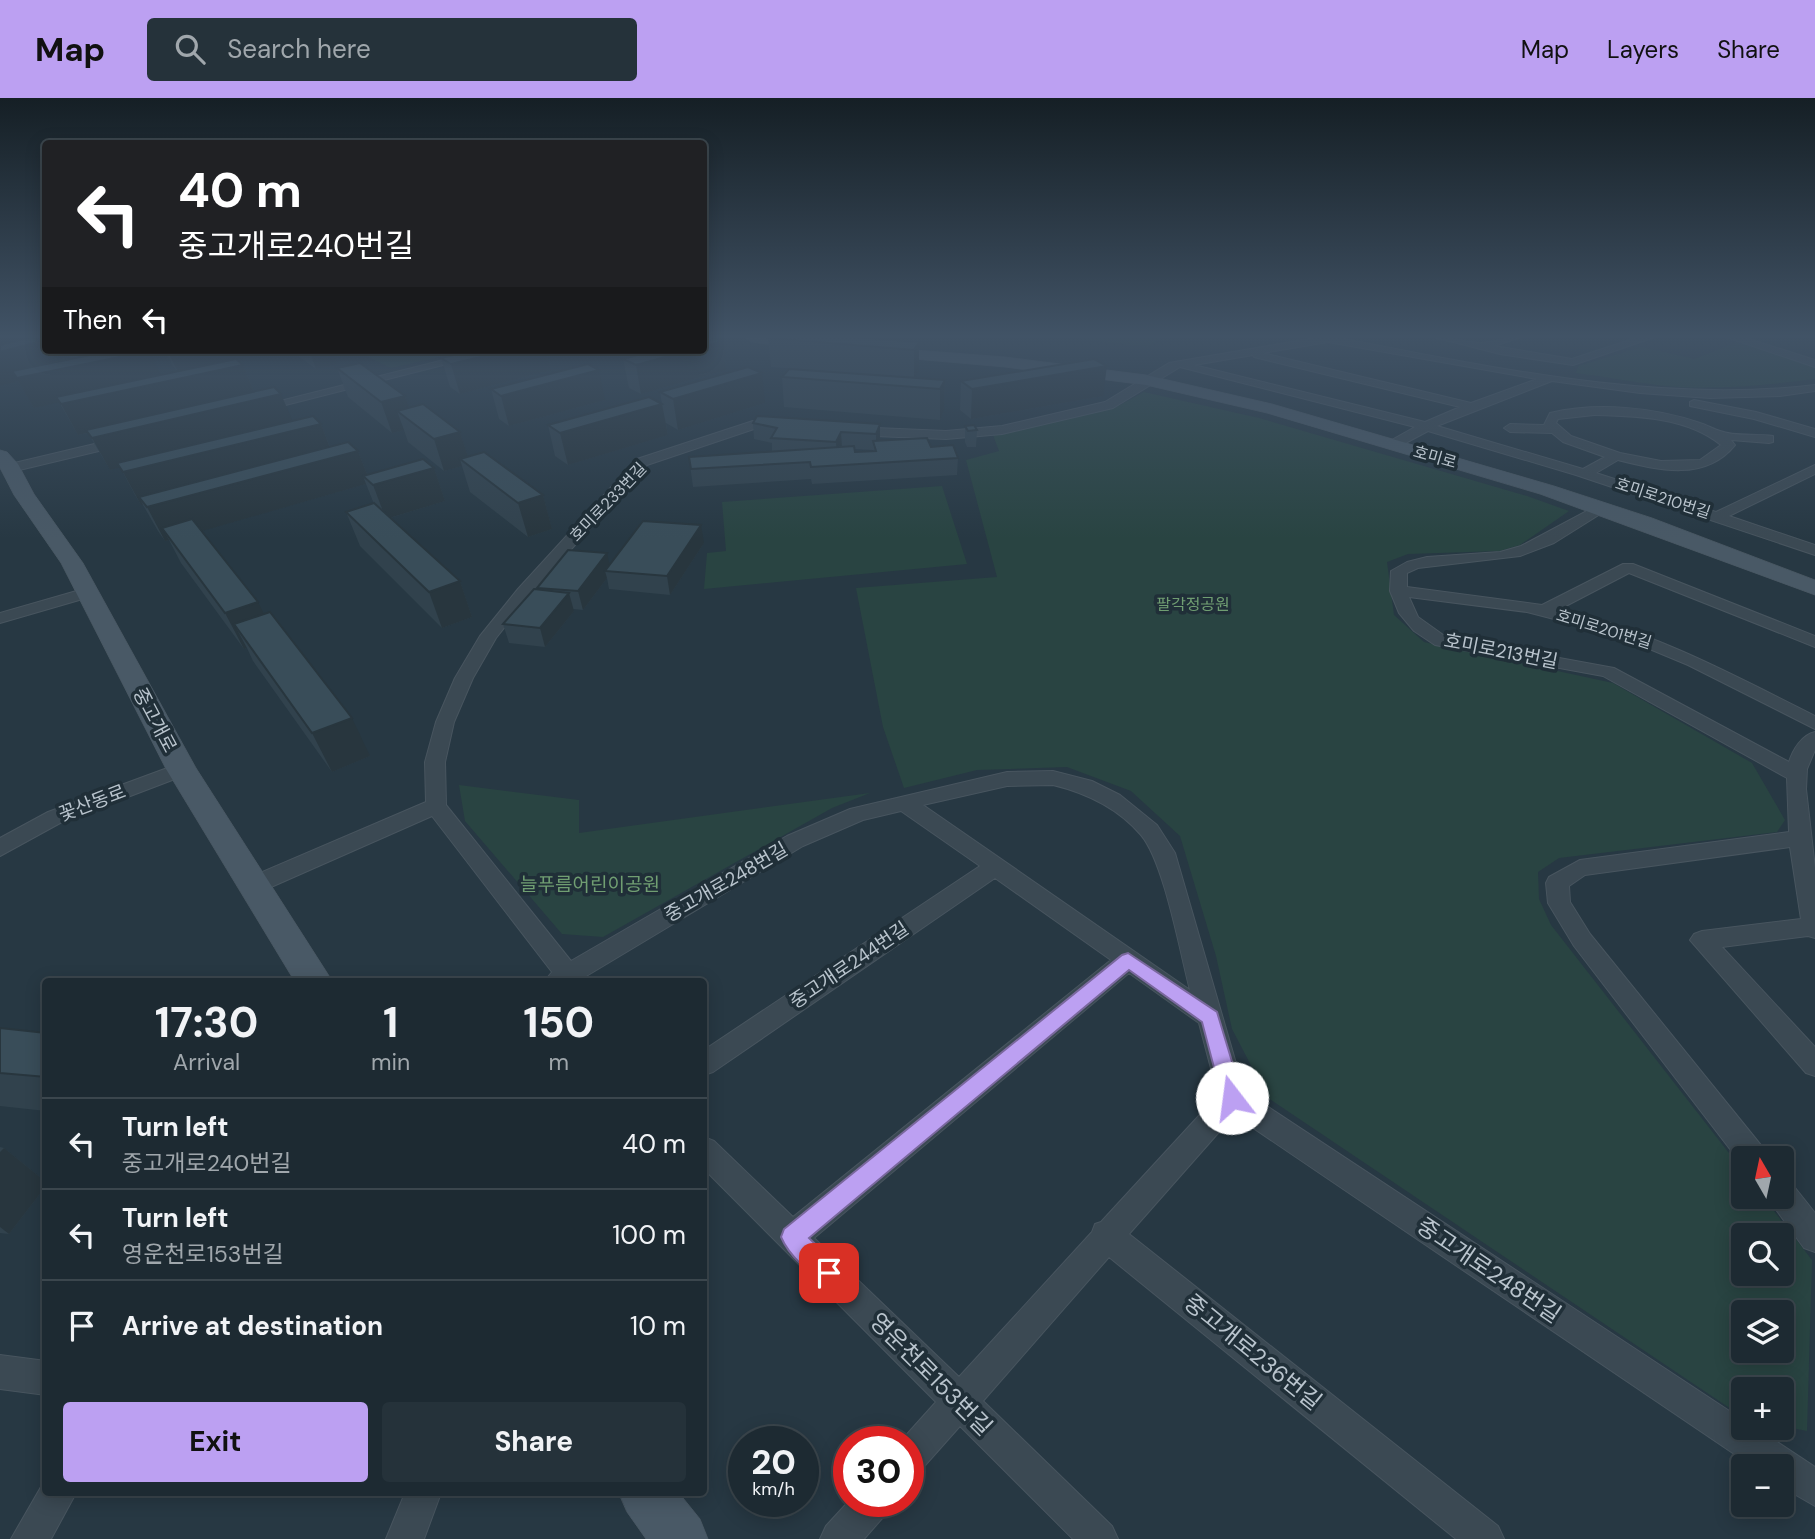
<!DOCTYPE html>
<meta charset="utf-8">
<style>
:root{--surface:#1d2a32;--page:#25323a;--text:#f1f3f6;--muted:#a0a7ac;--line:#3b464d;--accent:#bca0f2}
body{margin:0;font-family:"DM Sans","Noto Sans KR",sans-serif;background:var(--page);color:var(--text);height:100vh;display:flex;flex-direction:column;font-size:26px;white-space:nowrap}
*{box-sizing:border-box;margin:0}
p{font-size:23px;color:var(--muted)}
.icon{flex:none;width:38px;height:38px;fill:none;stroke:currentColor;stroke-width:2;stroke-linecap:round;stroke-linejoin:round}
.map{position:relative;flex:1;overflow:hidden}
.side{position:absolute;left:42px;top:880px;width:665px;height:518px;display:flex;flex-direction:column;background:var(--surface);border-radius:7px;box-shadow:0 4px 18px #0003,0 0 0 2px var(--line)}
.side>*{flex:none}
.top-card{position:absolute;left:42px;top:42px;width:665px;height:214px;border-radius:7px;box-shadow:0 4px 18px #0003,0 0 0 2px var(--line);background:#202124;color:#fff;overflow:hidden}
.needle{width:46px;rotate:351deg}
.tools{position:absolute;left:1731px;top:1048px;display:grid;gap:14px}
.tools a{display:grid;place-items:center;width:63px;height:63px;border-radius:7px;background:var(--surface);box-shadow:0 4px 18px #0003,0 0 0 2px var(--line);font-size:35px}
.speed{position:absolute;left:728px;top:1328px;display:flex;gap:14px;font-size:35px;font-weight:700;text-align:center}
.speed>*{display:grid;place-content:center;width:91px;height:91px;border-radius:50%;background:var(--surface);box-shadow:0 4px 18px #0003,0 0 0 2px var(--line);line-height:1}
.speed small{font-size:18px;font-weight:400}
.speed .limit{border:10px solid #d22;background:#fff;color:#111}
.pin{position:absolute;display:grid;place-items:center;width:60px;height:60px;color:#fff;margin:-30px;border-radius:14px;box-shadow:0 4px 10px #0006}
.me{position:absolute;width:77px;margin:-38px;rotate:345deg;stroke-linejoin:round;filter:drop-shadow(0 0 5px #0008)}
.turn{display:flex;align-items:center;gap:24px;height:147px;padding:0 21px;font-size:32px}
.turn .icon{width:91px;height:91px;stroke-width:2.5}
.turn b{display:block;font-size:49px;line-height:60px}
.then{display:flex;align-items:center;height:66px;padding:0 21px;background:#0003;gap:14px;font-size:26px}
.eta{display:flex;justify-content:space-evenly;align-items:center;height:119px;text-align:center}
.eta b{font-size:42px;font-weight:700;line-height:49px}
.button{display:flex;gap:14px;margin-top:auto;padding:14px 21px}
.button a{flex:1;height:80px;border-radius:7px;background:var(--accent);color:#111;font-size:28px;font-weight:700;line-height:80px;text-align:center}
.button a+a{background:var(--page);color:var(--text)}
ul{padding:0;list-style:none}
li{display:flex;align-items:center;gap:21px;height:91px;padding:0 21px;border-top:2px solid var(--line)}
li div{flex:1}
li b{display:block;font-size:26px}
li em{font-style:normal}
header{display:flex;align-items:center;gap:42px;box-sizing:border-box;height:98px;padding:0 35px;background:var(--accent);color:#111}
header strong{font-size:33px}
nav{display:flex;gap:38px;margin-inline-start:auto;font-size:24px}
.search{width:490px;height:63px;background:var(--page);display:flex;align-items:center;gap:18px;box-sizing:border-box;padding:0 24px;border-radius:7px;color:var(--muted);font-size:26px}
.map>svg:first-child{display:block}
</style>
<header>
<strong>Map</strong>
<div class="search"><svg class="icon" aria-label="search" viewBox="0 0 24 24"><circle cx="10" cy="10" r="6"/><path d="M15 15l6 6"/></svg>Search here</div>
<nav><a>Map</a><a>Layers</a><a>Share</a></nav>
</header>
<div class="map">
<svg width="1815" height="1441" viewBox="0 0 1815 1441">
<rect width="100%" height="100%" fill="#273843"/>
<g fill="#294442" fill-rule="evenodd">
<polygon points="1065,239 1163,239 1147,249"/>
<path d="M1738,244L1815,269V281C1769,287 1725,291 1679,289C1645,287 1610,279 1576,275L1578,268L1642,249L1694,261Z"/>
<polygon points="354,252 438,252 448,257 391,270"/>
<path d="M1144,294L1259,320L1527,398L1569,413L1520,447L1500,453L1408,456L1387,464L1394,517L1424,544L1613,585L1752,665L1785,722L1777,734L1559,760L1538,774L1539,801L1551,827L1743,1073V1099H1763L1812,1162L1807,1333L1782,1328V1292H1743V1319L1268,1000L1232,931L1216,858L1180,738L1131,693L1067,669L977,672L904,690L883,629L856,490L997,479L966,362L999,353L993,337L1118,308ZM1743,1138H1782V1176H1743ZM1743,1214H1782V1253H1743Z"/>
<polygon points="942,388 967,466 704,491 707,455 726,453 722,404"/>
<polygon points="459,687 579,702 579,735 870,695 832,710 603,839 562,836 465,723"/>
</g>
<g fill="none" stroke-linecap="round" stroke-linejoin="round">
<defs>
<g id="street">
<path d="M1321,239H1346L1344,241C1496,270 1660,306 1815,287V293L1780,298L1710,300L1640,295L1552,283L1437,328L1583,371L1605,359L1563,344L1552,335L1510,334L1504,330L1510,326L1544,327L1550,315C1597,304 1654,309 1700,325C1707,327 1713,331 1720,333C1736,339 1756,335 1773,338V344L1769,345L1731,342L1735,347C1705,384 1658,372 1618,362L1596,375L1716,414L1815,367V376L1729,418L1815,447V457L1576,377L1428,333L1398,349H1390V343L1415,329L1180,269L1113,310L1002,336L946,341L852,337L846,333L852,329L946,333L1002,328L1105,304L1169,265ZM1328,244L1537,281L1471,305L1263,255ZM1253,257L1254,259L1460,309L1425,324L1194,267ZM1594,317C1636,318 1687,319 1721,347L1700,362L1661,363L1620,355L1571,338L1556,325L1558,321Z"/>
<path d="M1434,239C1450,239 1466,245 1481,245C1492,245 1506,239 1521,239L1494,248L1572,261L1639,239H1655L1573,267L1500,256Z"/>
<polygon points="1726,239 1742,239 1815,262 1815,269"/>
<polygon points="484,252 502,252 258,314 252,310"/>
<polygon points="1694,302 1756,314 1815,331 1815,339 1754,321 1690,308 1690,304"/>
<path d="M753,323L782,325L788,329L782,333L754,331L647,367L530,497L496,540L473,580L454,624L445,664L446,707L571,863L787,738L850,711L1007,674L1053,673L1092,683L1120,697L1157,727L1175,755L1244,993L1743,1322V1330H1756L1815,1369V1408L1782,1389V1368H1752L1234,1017L1129,1136L1498,1428L1504,1441H1456L1109,1159L983,1303L1112,1428L1118,1441H1073L960,1328L920,1373L908,1379V1344H900L936,1304L704,1071V1039L714,1043L793,1119L1111,862L995,780L713,974L704,977V952L980,768L901,713L863,722L803,748L583,880L585,884H544L552,874L432,718L262,793L254,795L246,793L243,787L246,781L426,704L425,664L436,624L455,580L480,538L518,491L637,361ZM1053,687C1086,695 1118,710 1141,737C1164,764 1180,854 1190,892L923,707L1007,688ZM1129,875L1199,925L1218,997L1101,1124L1095,1126L1092,1134L959,1279L814,1140Z"/>
<polygon points="124,339 128,340 128,346 11,374 4,370 6,367"/>
<path d="M1600,406L1605,407V413L1554,445L1520,458L1418,470L1407,475V489L1542,507L1623,466H1633L1815,538V549L1629,475L1560,511C1653,534 1730,575 1815,618V631L1688,567L1616,537L1527,514L1409,499L1418,519L1446,539L1614,570L1789,664C1793,651 1802,637 1815,634V652L1807,671L1806,691L1815,770V840L1808,838L1722,849L1815,949V978L1806,975L1690,842L1694,836L1702,833L1801,821L1790,749L1585,777L1569,788L1570,804L1590,836L1764,1051L1768,1060H1743V1068L1574,848L1548,805L1546,785L1549,779L1580,762L1789,734L1787,680L1603,578L1435,547L1414,533L1399,515L1390,493L1391,473L1407,464L1427,459L1500,454L1521,448Z"/>
<polygon points="87,490 95,495 93,498 0,525 0,515"/>
<polygon points="181,665 188,666 191,671 188,676 62,724 0,758 0,740 48,714"/>
<polygon points="1782,1082 1792,1086 1815,1115 1815,1154 1804,1150 1772,1106 1769,1099 1782,1099"/>
<polygon points="0,1257 46,1263 46,1297 0,1291"/>
<polygon points="45,1382 46,1395 76,1395 51,1441 11,1441"/>
<polygon points="405,1395 441,1395 424,1441 386,1441"/>
<polygon points="849,1403 890,1404 885,1417 864,1441 820,1441 826,1428"/>
</g>
<g id="secondary">
<polygon points="744,239 787,239 816,244 818,247 810,252 752,244"/>
<polygon points="875,249 1005,259 1146,277 1272,306 1554,388 1652,420 1815,482 1815,497 1540,396 1267,315 1146,287 1005,269 869,257 867,254"/>
<polygon points="0,352 7,354 18,366 34,396 83,465 196,670 333,884 295,884 166,671 61,465 14,397 0,370"/>
<polygon points="619,1395 679,1395 700,1421 708,1441 646,1441 627,1414"/>
</g>
</defs>
<use href="#street" stroke="#48555f" stroke-width="2"/>
<use href="#secondary" stroke="#48555f" stroke-width="1"/>
<use href="#street" fill="#3b4953" fill-rule="evenodd"/>
<use href="#secondary" fill="#495966" fill-rule="evenodd"/>
</g>
<g fill="#31424d" fill-rule="evenodd">
<polygon points="0,239 35,241 42,243 46,252 53,265 71,261 66,252 148,252 160,276 177,273 173,268 165,252 255,252 257,258 237,262 243,267 254,293 293,323 321,326 330,349 358,353 367,376 434,370 445,403 390,420 460,483 472,519 442,530 360,448 346,414 374,406 366,386 201,433 370,658 332,674 253,563 247,550 244,551 181,465 169,442 165,443 158,433 143,407 141,407 135,397 120,369 110,372 88,335 78,337 59,304 34,310 18,283 0,288"/>
<polygon points="768,240 919,244 919,273 914,280 945,282 944,312 940,322 784,309 782,279 840,274 771,269"/>
<polygon points="290,252 332,252 337,266 316,271"/>
<polygon points="475,252 546,252 551,272 460,296 450,289 441,260"/>
<polygon points="556,252 594,252 567,259 557,253"/>
<polygon points="726,258 724,259 726,272 641,296 629,290 623,261"/>
<polygon points="337,270 405,298 409,310 460,334 468,359 543,397 552,431 528,439 470,394 462,368 444,373 408,344 404,332 392,335 348,299"/>
<polygon points="961,283 1103,298 971,321 960,312"/>
<polygon points="491,291 605,302 509,328 499,321"/>
<polygon points="660,294 765,305 678,332 666,325 668,337 568,367 555,358 548,327 662,306"/>
<path d="M753,325L880,326V343L931,349L958,360L957,377L812,386L811,381L693,389L689,359L772,354V345L754,341ZM854,351L873,352V353L855,354Z"/>
<polygon points="965,328 977,332 976,349 967,349 965,344"/>
<polygon points="704,445 670,497 609,491 607,480 583,512 573,511 574,513 545,549 509,545 503,526 538,492 537,490 610,467"/>
<polygon points="0,930 46,935 46,1013 0,1008"/>
<polygon points="0,1049 4,1050 46,1084 46,1088 9,1136 0,1135"/>
</g>
<g fill="#28363e">
<polygon points="0,239 40,239 0,254"/>
<polygon points="706,239 724,239 726,258 724,259 726,272 641,296 636,267 691,252 704,252"/>
<polygon points="42,243 46,252 47,252 57,271 149,253 163,281 34,310 12,273 18,283 0,288 0,254"/>
<polygon points="919,244 919,273 914,281 914,252"/>
<polygon points="75,252 128,252 82,265"/>
<polygon points="167,252 255,252 257,258 178,274"/>
<polygon points="309,252 332,252 337,266 316,271"/>
<polygon points="510,252 546,252 551,272 460,296 451,266"/>
<polygon points="566,252 594,252 567,259"/>
<polygon points="243,267 255,296 78,337 61,306"/>
<polygon points="1107,268 1103,298 971,321 972,291"/>
<polygon points="599,272 605,302 509,328 501,298"/>
<polygon points="762,275 765,305 678,332 673,301"/>
<polygon points="945,282 944,312 940,322 940,291"/>
<polygon points="281,296 294,326 110,372 92,340"/>
<polygon points="405,298 415,326 397,313 404,332 392,335 381,304"/>
<polygon points="662,306 668,337 568,367 560,335"/>
<polygon points="321,326 333,358 139,399 143,407 141,407 123,374"/>
<polygon points="880,326 880,342 876,352 876,336"/>
<polygon points="460,334 470,365 460,361 462,368 444,373 434,341"/>
<polygon points="841,334 842,350 837,360 836,344"/>
<polygon points="358,353 370,384 363,378 366,386 171,442 162,430 169,442 165,443 147,409"/>
<polygon points="434,370 445,403 386,421 373,387"/>
<polygon points="543,397 552,431 528,439 518,405"/>
<polygon points="701,427 704,445 670,497 667,478"/>
<polygon points="607,455 611,473 605,473 607,480 583,512 578,493"/>
<polygon points="460,483 472,519 442,530 429,494"/>
<polygon points="569,495 574,513 545,549 540,530"/>
<polygon points="258,504 276,540 234,526 247,550 244,551 225,515"/>
<polygon points="352,620 370,658 332,674 312,635"/>
<polygon points="4,1050 46,1084 46,1088 9,1136 0,1129 0,1054"/>
</g>
<g fill="#394d59" stroke="#28363e" stroke-width="2">
<polygon points="31,239 42,243 0,254 0,247"/>
<polygon points="704,239 712,239 722,243 704,249"/>
<polygon points="769,239 853,239 919,244 914,252 768,240"/>
<polygon points="115,252 149,253 17,280 12,273"/>
<polygon points="475,252 510,252 451,266 441,260"/>
<polygon points="656,252 691,252 636,267 623,261"/>
<polygon points="236,261 243,267 61,306 56,299"/>
<polygon points="1094,261 1107,268 972,291 961,283"/>
<polygon points="360,265 405,298 381,304 337,270"/>
<polygon points="588,266 599,272 501,298 491,291"/>
<polygon points="748,269 762,275 673,301 660,294"/>
<polygon points="789,271 945,282 940,291 782,279"/>
<polygon points="274,289 281,296 92,340 86,332"/>
<polygon points="649,299 662,306 560,335 548,327"/>
<polygon points="423,306 460,334 434,341 397,313"/>
<polygon points="313,318 321,326 123,374 117,365"/>
<polygon points="757,318 880,326 876,336 841,334 836,344 771,340 777,330 753,325"/>
<polygon points="974,327 977,332 968,333 965,328"/>
<polygon points="927,340 931,349 953,347 958,360 811,369 810,364 691,371 689,359 854,348 855,354 876,353 873,343"/>
<polygon points="348,344 358,353 147,409 139,399"/>
<polygon points="484,354 543,397 518,405 460,361"/>
<polygon points="423,361 434,370 373,387 363,378"/>
<polygon points="374,405 460,483 429,494 346,414"/>
<polygon points="192,421 258,504 225,515 162,430"/>
<polygon points="643,423 701,427 667,478 605,473"/>
<polygon points="568,452 607,455 578,493 537,490"/>
<polygon points="534,491 569,495 540,530 503,526"/>
<polygon points="270,514 352,620 312,635 234,526"/>
<polygon points="0,930 46,935 46,979 0,975"/>
</g>
<linearGradient id="sky" x2="0" y2="1"><stop stop-color="#151f25"/><stop offset="0.54" stop-color="#415366"/><stop offset="1" stop-color="#415366" stop-opacity="0"/></linearGradient>
<rect width="1815" height="441" fill="url(#sky)"/>
<path fill="#bca0f2" stroke="#7a689d" stroke-width="2" d="M1128,855L1217,914L1243,1000L1240,1006L1232,1009L1225,1006L1222,1000L1202,924L1129,872L809,1140L837,1167L841,1175L837,1184L829,1187C812,1180 788,1156 781,1139L784,1131L1122,857Z"/>
<g text-anchor="middle" dominant-baseline="central" stroke-width="7" stroke-linejoin="round" paint-order="stroke">
<g font-size="16" fill="#b9c4cd" stroke="#202f38">
<text transform="translate(1435 359) rotate(16)">호미로</text>
<text transform="translate(1663 400) rotate(18)">호미로210번길</text>
<text transform="translate(608 404) rotate(-46)">호미로233번길</text>
<text transform="translate(1604 531) rotate(17)">호미로201번길</text>
</g>
<g font-size="16" fill="#709e72" stroke="#202f38">
<text x="1193" y="506">팔각정공원</text>
</g>
<g font-size="19" fill="#b9c4cd" stroke="#202f38">
<text transform="translate(1501 553) rotate(11)">호미로213번길</text>
<text transform="translate(155 622) rotate(62)">중고개로</text>
<text transform="translate(92 705) rotate(-21)">꽃산동로</text>
<text transform="translate(726 784) rotate(-30)">중고개로248번길</text>
<text transform="translate(849 867) rotate(-34)">중고개로244번길</text>
</g>
<g font-size="19" fill="#709e72" stroke="#202f38">
<text x="590" y="786">늘푸름어린이공원</text>
</g>
<g font-size="23" fill="#b9c4cd" stroke="#202f38">
<text transform="translate(1489 1172) rotate(34)">중고개로248번길</text>
<text transform="translate(1253 1254) rotate(39)">중고개로236번길</text>
<text transform="translate(931 1276) rotate(45)">영운천로153번길</text>
</g>
</g>
</svg>
<div class="tools">
<a><svg class="needle" viewBox="-14 -14 28 28"><path d="M0-13l5 13h-10z" fill="#e53935"/><path d="M0 13l5-13h-10z" fill="#a0a7ac"/></svg></a>
<a><svg class="icon" aria-label="search" viewBox="0 0 24 24"><circle cx="10" cy="10" r="6"/><path d="M15 15l6 6"/></svg></a>
<a><svg class="icon" aria-label="layers" viewBox="0 0 24 24"><path d="M12 4l9 5-9 5-9-5zM3 14l9 5 9-5"/></svg></a>
<a>+</a>
<a>−</a>
</div>
<div class="speed"><div>20<small>km/h</small></div><div class="limit">30</div></div>
<div class="pin" style="left:829px;top:1175px;background:#d93025"><svg class="icon" aria-label="arrive" viewBox="0 0 24 24"><path d="M6 21V4h12l-3 4 3 4H6"/></svg></div>
<svg class="me" style="left:1232px;top:1000px" viewBox="-20 -20 40 40"><circle r="19" fill="#fff"/><path d="M0-13L10 11 0 6-10 11z" fill="#bca0f2"/></svg>
<div class="top-card">
<div class="turn"><svg class="icon" aria-label="left" viewBox="0 0 24 24"><path d="M17 20v-9H6M10 6l-5 5 5 5"/></svg><div><b>40 m</b>중고개로240번길</div></div>
<div class="then">Then<svg class="icon" aria-label="left" viewBox="0 0 24 24"><path d="M17 20v-9H6M10 6l-5 5 5 5"/></svg></div>
</div>
<section class="side">
<div class="eta">
<div><b>17:30</b><p>Arrival</p></div>
<div><b>1</b><p>min</p></div>
<div><b>150</b><p>m</p></div>
</div>
<ul>
<li><svg class="icon" aria-label="left" viewBox="0 0 24 24"><path d="M17 20v-9H6M10 6l-5 5 5 5"/></svg><div><b>Turn left</b><p>중고개로240번길</p></div><em>40 m</em></li>
<li><svg class="icon" aria-label="left" viewBox="0 0 24 24"><path d="M17 20v-9H6M10 6l-5 5 5 5"/></svg><div><b>Turn left</b><p>영운천로153번길</p></div><em>100 m</em></li>
<li><svg class="icon" aria-label="arrive" viewBox="0 0 24 24"><path d="M6 21V4h12l-3 4 3 4H6"/></svg><div><b>Arrive at destination</b></div><em>10 m</em></li>
</ul>
<div class="button"><a>Exit</a><a>Share</a></div>
</section>
</div>
